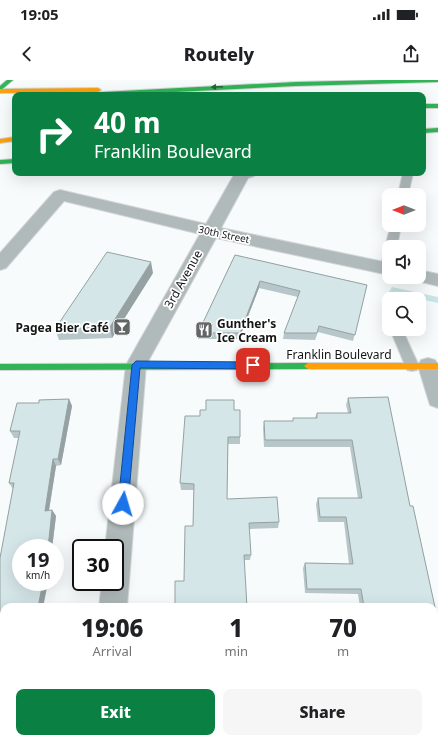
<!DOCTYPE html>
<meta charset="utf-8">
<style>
:root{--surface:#fff;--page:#f6f6f6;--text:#202124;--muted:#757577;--accent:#0b8043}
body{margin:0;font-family:"Noto Sans",sans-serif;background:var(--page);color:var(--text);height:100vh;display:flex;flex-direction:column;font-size:15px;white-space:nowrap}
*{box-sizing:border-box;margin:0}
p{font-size:13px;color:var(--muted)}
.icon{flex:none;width:22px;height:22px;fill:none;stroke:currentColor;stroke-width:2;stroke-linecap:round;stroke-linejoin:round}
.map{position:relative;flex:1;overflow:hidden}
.panel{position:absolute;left:0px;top:523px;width:438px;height:140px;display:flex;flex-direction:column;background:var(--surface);border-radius:12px 12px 0 0;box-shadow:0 4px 16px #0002}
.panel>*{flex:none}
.top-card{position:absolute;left:12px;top:12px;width:414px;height:84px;border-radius:8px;box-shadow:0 4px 16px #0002;background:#0b8043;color:#fff;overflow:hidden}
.needle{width:26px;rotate:270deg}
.buttons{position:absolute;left:382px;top:108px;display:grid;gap:8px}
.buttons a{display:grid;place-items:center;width:44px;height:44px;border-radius:8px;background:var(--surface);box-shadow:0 4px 16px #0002;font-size:20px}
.speed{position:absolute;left:12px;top:459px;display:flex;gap:8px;font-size:20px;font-weight:700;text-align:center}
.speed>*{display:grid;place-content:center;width:52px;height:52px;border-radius:50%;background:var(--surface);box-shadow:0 4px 16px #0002;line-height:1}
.speed small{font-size:10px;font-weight:400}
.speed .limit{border:2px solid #111;border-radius:6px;background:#fff;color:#111}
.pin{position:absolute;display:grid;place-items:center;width:34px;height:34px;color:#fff;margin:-17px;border-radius:8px;box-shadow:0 2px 6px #0006}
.me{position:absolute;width:44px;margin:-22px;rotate:6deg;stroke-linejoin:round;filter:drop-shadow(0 0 3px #0008)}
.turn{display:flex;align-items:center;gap:14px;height:84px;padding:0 16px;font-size:18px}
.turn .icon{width:52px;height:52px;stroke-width:2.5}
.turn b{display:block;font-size:28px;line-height:34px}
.eta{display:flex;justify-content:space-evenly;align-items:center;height:68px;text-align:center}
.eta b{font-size:24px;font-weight:800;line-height:28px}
.cta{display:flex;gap:8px;margin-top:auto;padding:8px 16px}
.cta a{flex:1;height:46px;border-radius:8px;background:var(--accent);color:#fff;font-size:16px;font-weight:800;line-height:46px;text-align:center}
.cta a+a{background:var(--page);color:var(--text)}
.status{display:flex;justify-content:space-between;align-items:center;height:28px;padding:0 20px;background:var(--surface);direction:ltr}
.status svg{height:11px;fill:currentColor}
header{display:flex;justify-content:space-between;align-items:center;height:52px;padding:0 16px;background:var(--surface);font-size:18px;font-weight:800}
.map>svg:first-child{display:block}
</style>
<div class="status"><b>19:05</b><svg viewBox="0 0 49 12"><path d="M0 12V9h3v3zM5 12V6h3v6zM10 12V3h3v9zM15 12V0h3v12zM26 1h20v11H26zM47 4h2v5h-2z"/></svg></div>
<header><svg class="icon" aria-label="back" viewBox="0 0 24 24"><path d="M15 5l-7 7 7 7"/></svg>Routely<svg class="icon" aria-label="share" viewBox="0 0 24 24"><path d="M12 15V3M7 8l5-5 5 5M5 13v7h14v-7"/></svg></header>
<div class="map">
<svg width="438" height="663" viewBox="0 0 438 663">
<rect width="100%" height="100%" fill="#f7fbfc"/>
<polygon fill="#cae6e8" points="392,207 438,217 438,223 389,212"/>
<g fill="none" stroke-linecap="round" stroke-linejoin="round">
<defs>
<g id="lane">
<polygon points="403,93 413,93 408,115 398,115"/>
<polygon points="391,145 401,145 397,167 389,167 389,170 385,167"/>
<polygon points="389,173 389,191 386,192 380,188 383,177"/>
<polygon points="390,249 402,249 419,286 417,290 412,291 407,290"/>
</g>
<g id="street">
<polygon points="235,93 257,93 254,96 248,98 221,148 389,183 389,195 216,158 146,285 127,527 99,527 102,502 115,502 115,468 105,468 126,285 200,154 64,121 6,188 0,190 0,173 54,112 60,110 206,144"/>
<polygon points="419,190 438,194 438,206 413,200 410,197 419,197"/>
<polygon points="428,278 435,280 438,285 438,328 430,325 418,286 421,280"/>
<polygon points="85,659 115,659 115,663 83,663"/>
</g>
<g id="fast">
<polygon points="7,0 13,0 0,11 0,6"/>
<polygon points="381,0 438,0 438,2 296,6 115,15 80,15 83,13 296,2"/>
<rect x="423" y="24" width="15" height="4"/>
<polygon points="438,48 438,52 423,53 423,49"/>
<polygon points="15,79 15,83 0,84 0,80"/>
<polygon points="308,283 312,286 308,289 0,290 0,284"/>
</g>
<g id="slow">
<polygon points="0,9 98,8 101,10 98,12 0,13"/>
<polygon points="15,57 15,61 0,63 0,59"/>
<polygon points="308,283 438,283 438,289 308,289 304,286"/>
</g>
</defs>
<use href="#lane" stroke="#d4d6d6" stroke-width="2"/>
<use href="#street" stroke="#d4d6d6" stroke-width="2"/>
<use href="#fast" stroke="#d4d6d6" stroke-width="2"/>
<use href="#slow" stroke="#d4d6d6" stroke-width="2"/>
<use href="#lane" fill="#b1babb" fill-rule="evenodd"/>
<use href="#street" fill="#b1babb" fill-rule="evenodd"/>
<use href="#fast" fill="#30b455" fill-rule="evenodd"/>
<use href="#slow" fill="#ff9f0a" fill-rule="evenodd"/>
</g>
<g fill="#b7c6c8">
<polygon points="235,175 367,205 353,261 318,252 315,260 283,259 284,253 298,217 259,208 239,259 198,259 198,253"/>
<polygon points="153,193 112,258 59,260 55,249"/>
<polygon points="388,317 410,426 413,426 438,541 438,663 320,663 320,659 434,659 434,527 360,527 358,514 305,513 303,488 305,483 349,484 344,442 318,442 316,424 318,418 358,418 350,367 264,367 263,348 264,341 293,341 293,338 315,338 317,333 348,333 346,325 348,318"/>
<polygon points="69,319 72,326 61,385 56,386 49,431 52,430 56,436 52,468 21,468 21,502 48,502 43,527 4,527 4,656 3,663 0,663 0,478 13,409 9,403 19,358 14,358 10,351 17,323 39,323 39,320"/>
<polygon points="234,330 240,357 240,364 228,364 227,419 279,442 278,448 249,449 251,475 250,480 245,480 184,501 193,446 194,410 181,410 180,403 200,336"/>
</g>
<g fill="#95a1a2">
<polygon points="151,182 153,193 112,258 110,247"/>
<polygon points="260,201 259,208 239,259 240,253"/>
<polygon points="69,319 72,326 61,385 58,379"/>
<polygon points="53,379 56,386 48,436 45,431"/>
<polygon points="52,430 56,436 52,468 48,468"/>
<polygon points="43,502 48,502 43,527 38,527"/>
<polygon points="1,639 4,640 4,656 3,663 0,663 0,646"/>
</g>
<g fill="#d5e6e8" stroke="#95a1a2">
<polygon points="107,172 151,182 110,247 55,249"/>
<polygon points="235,175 367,205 355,255 319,246 317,253 284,253 300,211 260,201 240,253 198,253"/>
<polygon points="388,317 410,426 413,426 438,541 438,663 323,663 323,659 434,659 434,527 364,527 361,509 307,509 305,483 353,484 346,437 320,437 318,418 362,418 352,360 265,360 264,341 293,341 293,338 317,338 317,333 351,333 348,318"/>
<polygon points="69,319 58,379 53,379 45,431 52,430 48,468 21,468 21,502 43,502 38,527 4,527 4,639 1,639 0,646 0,478 14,403 9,403 20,351 10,351 17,323 39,323 39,320"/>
<polygon points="206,320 234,320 234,330 240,330 240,357 228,357 227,419 277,417 279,442 249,443 251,475 244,475 247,527 175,527 175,501 184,501 185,446 193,446 194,404 180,403 185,336 200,336 200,330 206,330"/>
<polygon points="183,659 274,659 275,663 183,663"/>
</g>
<defs><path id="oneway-solid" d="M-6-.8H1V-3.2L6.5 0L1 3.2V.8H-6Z"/></defs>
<use fill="#226536" href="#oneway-solid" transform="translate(217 7) rotate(177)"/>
<polygon fill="#1a73e8" stroke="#114b97" points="136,281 253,282 257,285 253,289 140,288 128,424 126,427 123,429 119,427 118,424 132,285"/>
<defs>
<symbol id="bar-square" viewBox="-11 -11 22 22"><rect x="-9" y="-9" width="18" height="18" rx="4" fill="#636666" stroke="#fff"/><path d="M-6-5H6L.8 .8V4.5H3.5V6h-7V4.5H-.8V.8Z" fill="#fff"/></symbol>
<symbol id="restaurant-square" viewBox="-11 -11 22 22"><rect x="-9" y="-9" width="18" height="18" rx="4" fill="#636666" stroke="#fff"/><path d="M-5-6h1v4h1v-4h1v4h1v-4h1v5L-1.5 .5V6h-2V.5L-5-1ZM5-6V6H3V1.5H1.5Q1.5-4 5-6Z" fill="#fff"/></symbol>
</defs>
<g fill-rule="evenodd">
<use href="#bar-square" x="112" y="237" width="20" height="20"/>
<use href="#restaurant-square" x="194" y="240" width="20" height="20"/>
</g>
<g text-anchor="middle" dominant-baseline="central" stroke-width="3.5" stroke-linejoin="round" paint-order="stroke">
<g font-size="10" fill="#141616" stroke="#fff">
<text transform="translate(224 154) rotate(12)">30th Street</text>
</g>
<g font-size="12" fill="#141616" stroke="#fff">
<text transform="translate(183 199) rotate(-61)">3rd Avenue</text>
<text x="339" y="274">Franklin Boulevard</text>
</g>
<g font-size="12" font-weight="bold" fill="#141616" stroke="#fff" text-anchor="start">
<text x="217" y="243">Gunther's<tspan x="217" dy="14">Ice Cream</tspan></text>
<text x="109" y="247" text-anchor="end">Pagea Bier Café</text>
</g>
</g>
</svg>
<div class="buttons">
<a><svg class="needle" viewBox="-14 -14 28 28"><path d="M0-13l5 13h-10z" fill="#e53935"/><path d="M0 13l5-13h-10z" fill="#757577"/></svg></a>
<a><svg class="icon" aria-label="sound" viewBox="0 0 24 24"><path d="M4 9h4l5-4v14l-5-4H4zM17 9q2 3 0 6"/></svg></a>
<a><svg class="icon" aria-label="search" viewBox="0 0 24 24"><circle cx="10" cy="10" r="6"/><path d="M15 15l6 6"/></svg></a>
</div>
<div class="speed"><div>19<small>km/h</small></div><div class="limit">30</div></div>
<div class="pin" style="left:253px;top:285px;background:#d93025"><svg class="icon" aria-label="arrive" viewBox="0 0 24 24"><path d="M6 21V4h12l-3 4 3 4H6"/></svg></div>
<svg class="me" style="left:123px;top:424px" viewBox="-20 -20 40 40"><circle r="19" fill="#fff"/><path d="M0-13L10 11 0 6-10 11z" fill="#1a73e8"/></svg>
<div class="top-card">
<div class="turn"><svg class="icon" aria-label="right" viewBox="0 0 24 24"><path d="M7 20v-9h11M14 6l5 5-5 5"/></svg><div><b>40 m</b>Franklin Boulevard</div></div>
</div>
<section class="panel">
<div class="eta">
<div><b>19:06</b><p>Arrival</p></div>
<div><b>1</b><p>min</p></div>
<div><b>70</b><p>m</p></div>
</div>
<div class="cta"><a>Exit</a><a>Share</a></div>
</section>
</div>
